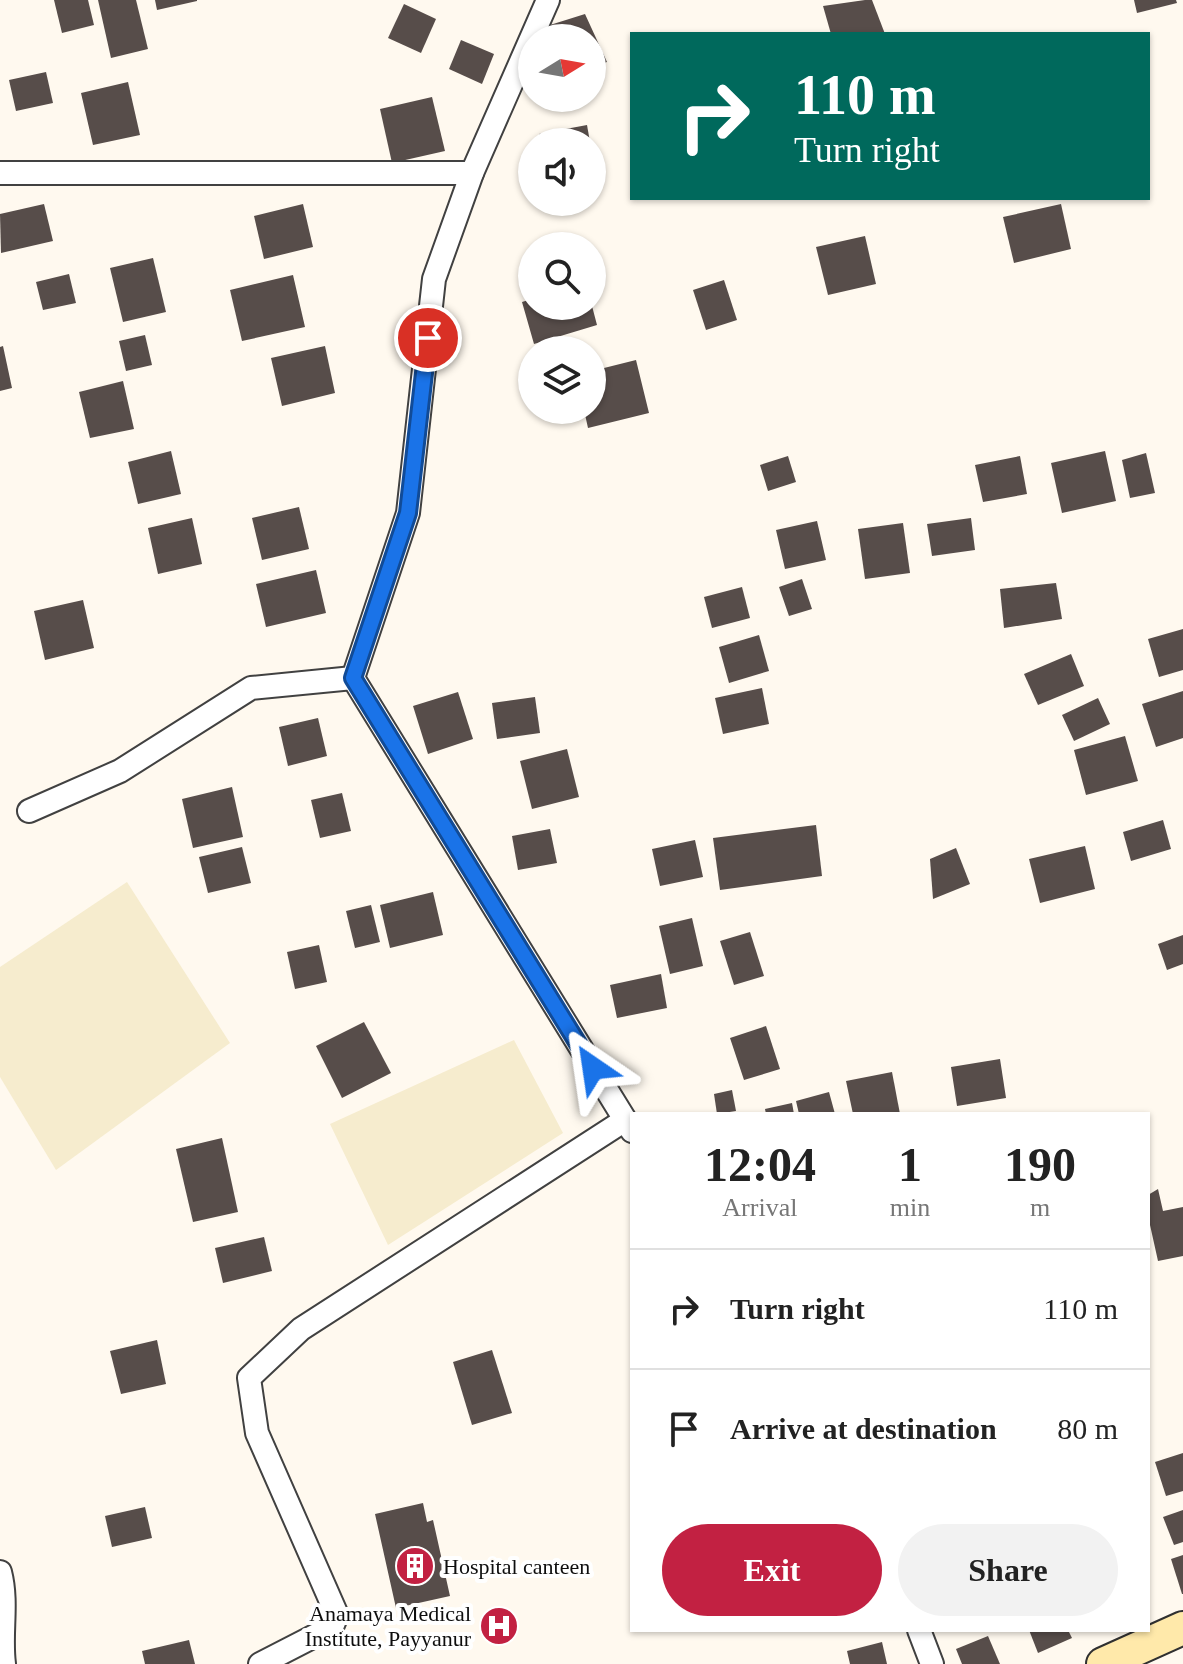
<!DOCTYPE html>
<style>
:root{--surface:#fff;--page:#f2f2f2;--text:#222;--muted:#767676;--line:#e0e0e0;--accent:#c22142}
body{margin:0;font-family:"Times New Roman",serif;background:var(--page);color:var(--text);height:100vh;display:flex;flex-direction:column;font-size:30px;white-space:nowrap}
*{box-sizing:border-box;margin:0}
p{font-size:26px;color:var(--muted)}
.icon{flex:none;width:44px;height:44px;fill:none;stroke:currentColor;stroke-width:2;stroke-linecap:round;stroke-linejoin:round}
.map{position:relative;flex:1;overflow:hidden}
.panel{position:absolute;left:630px;top:1112px;width:520px;height:520px;display:flex;flex-direction:column;background:var(--surface);border-radius:0px;box-shadow:0 2px 6px #0004}
.panel>*{flex:none}
.top-card{position:absolute;left:630px;top:32px;width:520px;height:168px;border-radius:0px;box-shadow:0 2px 6px #0004;background:#00695c;color:#fff;overflow:hidden}
.needle{width:52px;rotate:79deg}
.controls{position:absolute;left:518px;top:24px;display:grid;gap:16px}
.controls a{display:grid;place-items:center;width:88px;height:88px;border-radius:50%;background:var(--surface);box-shadow:0 2px 6px #0004;font-size:40px}
.pin{position:absolute;display:grid;place-items:center;width:68px;height:68px;color:#fff;margin:-34px;border:4px solid #fff;border-radius:50%;box-shadow:0 2px 8px #0007}
.me{position:absolute;width:88px;margin:-44px;rotate:328deg;stroke-linejoin:round;filter:drop-shadow(0 0 6px #0008)}
.turn{display:flex;align-items:center;gap:28px;height:168px;padding:0 32px;font-size:36px}
.turn .icon{width:104px;height:104px;stroke-width:2.5}
.turn b{display:block;font-size:56px;line-height:68px}
.eta{display:flex;justify-content:space-evenly;align-items:center;height:136px;text-align:center}
.eta b{font-size:48px;font-weight:800;line-height:56px}
.action{display:flex;gap:16px;margin-top:auto;padding:16px 32px}
.action a{flex:1;height:92px;border-radius:48px;background:var(--accent);color:#fff;font-size:32px;font-weight:800;line-height:92px;text-align:center}
.action a+a{background:var(--page);color:var(--text)}
ul{padding:0;list-style:none}
li{display:flex;align-items:center;gap:24px;height:120px;padding:0 32px;border-top:2px solid var(--line)}
li div{flex:1}
li b{display:block;font-size:30px}
li em{font-style:normal}
.map>svg:first-child{display:block}
</style>
<div class="map">
<svg width="1183" height="1664" viewBox="0 0 1183 1664">
<rect width="100%" height="100%" fill="#fff9ef"/>
<g fill="#f6ecce">
<polygon points="127,882 230,1043 56,1170 0,1077 0,967"/>
<polygon points="514,1040 563,1133 388,1245 330,1124"/>
</g>
<g fill="#574d4a">
<polygon points="54,0 88,0 94,25 62,33"/>
<polygon points="98,0 136,0 148,49 111,58"/>
<polygon points="155,0 197,0 197,1 157,10"/>
<polygon points="865,0 872,0 885,34 831,34 823,6"/>
<polygon points="1134,0 1176,0 1177,3 1137,13"/>
<polygon points="404,4 436,19 421,53 388,38"/>
<polygon points="585,14 607,62 592,67 592,38 555,38 550,25"/>
<polygon points="461,40 494,54 482,84 449,69"/>
<polygon points="46,72 53,103 16,111 9,80"/>
<polygon points="128,82 140,135 93,145 81,93"/>
<polygon points="432,97 445,151 392,163 380,109"/>
<polygon points="587,125 590,142 540,142 539,134"/>
<polygon points="44,204 53,241 1,253 0,214"/>
<polygon points="303,204 313,247 264,259 254,216"/>
<polygon points="1061,204 1071,249 1014,263 1003,217"/>
<polygon points="865,236 876,284 828,295 816,247"/>
<polygon points="153,258 166,312 123,322 110,268"/>
<polygon points="69,274 76,303 43,310 36,282"/>
<polygon points="293,275 305,327 242,341 230,290"/>
<polygon points="724,280 737,320 706,330 693,290"/>
<polygon points="532,299 532,306 592,306 597,325 534,344 522,302"/>
<polygon points="145,335 152,365 126,371 119,341"/>
<polygon points="3,346 12,388 0,391 0,347"/>
<polygon points="325,346 335,393 282,406 271,358"/>
<polygon points="636,360 649,413 588,428 584,410 592,410 592,371"/>
<polygon points="123,381 134,429 90,438 79,392"/>
<polygon points="171,451 181,494 138,504 128,462"/>
<polygon points="1105,451 1116,501 1062,513 1051,463"/>
<polygon points="1146,453 1155,493 1130,498 1122,460"/>
<polygon points="788,456 796,482 768,491 760,465"/>
<polygon points="1020,456 1027,494 983,502 975,465"/>
<polygon points="299,507 309,549 262,560 252,518"/>
<polygon points="192,518 202,564 158,574 148,528"/>
<polygon points="971,518 975,550 932,556 927,524"/>
<polygon points="817,521 826,560 785,569 776,530"/>
<polygon points="903,523 910,573 865,579 858,529"/>
<polygon points="316,570 326,613 266,627 256,584"/>
<polygon points="802,579 812,609 789,616 779,587"/>
<polygon points="1056,583 1062,619 1004,628 1000,589"/>
<polygon points="742,587 750,618 712,628 704,597"/>
<polygon points="83,600 94,648 45,660 34,611"/>
<polygon points="1183,629 1183,670 1159,677 1148,639"/>
<polygon points="759,635 769,671 729,683 719,647"/>
<polygon points="1071,654 1084,686 1038,705 1024,674"/>
<polygon points="762,688 769,724 723,734 715,698"/>
<polygon points="1183,691 1183,738 1156,747 1142,704"/>
<polygon points="458,692 473,739 428,754 413,706"/>
<polygon points="535,697 540,733 497,739 492,703"/>
<polygon points="1098,698 1110,724 1074,741 1062,715"/>
<polygon points="318,718 327,756 288,766 279,727"/>
<polygon points="1125,736 1138,781 1086,795 1074,750"/>
<polygon points="567,749 579,797 532,809 520,761"/>
<polygon points="232,787 243,837 193,848 182,799"/>
<polygon points="342,793 351,831 320,838 311,800"/>
<polygon points="1163,820 1171,849 1131,861 1123,832"/>
<polygon points="816,825 822,876 720,890 713,838"/>
<polygon points="550,829 557,863 518,870 512,836"/>
<polygon points="695,840 703,877 660,886 652,849"/>
<polygon points="1085,846 1095,889 1040,903 1029,859"/>
<polygon points="242,847 251,883 208,893 199,857"/>
<polygon points="956,848 970,884 933,899 930,859"/>
<polygon points="433,892 443,935 390,948 380,905"/>
<polygon points="371,905 380,942 355,948 346,911"/>
<polygon points="692,918 703,966 670,974 659,926"/>
<polygon points="750,932 764,976 734,985 720,941"/>
<polygon points="1183,935 1183,964 1167,970 1158,944"/>
<polygon points="319,945 327,982 295,989 287,952"/>
<polygon points="661,974 667,1008 617,1018 610,985"/>
<polygon points="364,1022 391,1073 342,1098 316,1046"/>
<polygon points="766,1026 780,1069 744,1080 730,1038"/>
<polygon points="1000,1059 1006,1098 957,1106 951,1067"/>
<polygon points="892,1072 900,1114 853,1114 846,1081"/>
<polygon points="732,1090 736,1111 717,1114 714,1094"/>
<polygon points="829,1092 835,1114 799,1114 796,1101"/>
<polygon points="792,1103 794,1114 766,1114 765,1109"/>
<polygon points="222,1138 238,1212 193,1222 176,1149"/>
<polygon points="1158,1189 1163,1211 1183,1207 1183,1256 1158,1261 1148,1216 1148,1195"/>
<polygon points="264,1237 272,1271 223,1283 215,1248"/>
<polygon points="157,1340 166,1384 121,1394 110,1351"/>
<polygon points="492,1350 512,1413 472,1425 453,1362"/>
<polygon points="1183,1453 1183,1491 1166,1496 1155,1462"/>
<polygon points="423,1503 427,1522 433,1520 450,1596 396,1608 375,1514"/>
<polygon points="145,1507 152,1538 112,1547 105,1516"/>
<polygon points="1183,1510 1183,1542 1174,1545 1163,1517"/>
<polygon points="1183,1555 1183,1594 1182,1594 1171,1559"/>
<polygon points="1029,1630 1068,1630 1072,1638 1038,1653"/>
<polygon points="988,1636 1000,1664 962,1664 956,1649"/>
<polygon points="189,1640 195,1664 145,1664 142,1651"/>
<polygon points="882,1642 887,1664 850,1664 847,1651"/>
</g>
<g fill="none" stroke-linecap="round" stroke-linejoin="round">
<defs>
<g id="minor">
<polyline points="548,0 472,173 434,279 408,513 353,678 632,1131"/>
<polyline points="0,173 472,173"/>
<polyline points="29,811 120,771 251,688 353,678"/>
<path d="M0,1572C8,1603 0,1633 4,1664"/>
<polyline points="919,1630 932,1664"/>
<polyline points="260,1664 332,1627 337,1615 257,1433 249,1378 301,1329 625,1120"/>
</g>
<polyline id="secondary" points="1103,1664 1183,1628"/>
</defs>
<use href="#minor" stroke="#414141" stroke-width="26"/>
<use href="#secondary" stroke="#303030" stroke-width="36"/>
<use href="#minor" stroke="#fff" stroke-width="22"/>
<use href="#secondary" stroke="#ffe9aa" stroke-width="32"/>
</g>
<g fill="none" stroke-linecap="round" stroke-linejoin="round">
<defs>
<polyline id="route" points="428,338 408,513 353,678 593,1068"/>
</defs>
<use href="#route" stroke="#114b97" stroke-width="20"/>
<use href="#route" stroke="#1a73e8" stroke-width="14"/>
</g>
<defs>
<symbol id="building-disc" viewBox="-11 -11 22 22"><circle r="9.5" fill="#c22142" stroke="#fff"/><path d="M-4-6H4V6H1V3H-1V6H-4ZM-2.5-4.3h1.7v1.8h-1.7ZM.8-4.3h1.7v1.8H.8ZM-2.5-1h1.7V.8h-1.7ZM.8-1h1.7V.8H.8Z" fill="#fff"/></symbol>
<symbol id="hospital-disc" viewBox="-11 -11 22 22"><circle r="9.5" fill="#c22142" stroke="#fff"/><path d="M-5-5h3v3.5h4V-5h3V5h-3V1.5h-4V5h-3Z" fill="#fff"/></symbol>
</defs>
<g fill-rule="evenodd">
<use href="#building-disc" x="393" y="1544" width="44" height="44"/>
<use href="#hospital-disc" x="477" y="1604" width="44" height="44"/>
</g>
<g text-anchor="middle" dominant-baseline="central" stroke-width="8" stroke-linejoin="round" paint-order="stroke">
<g font-size="22" fill="#0e0e0e" stroke="#fff" text-anchor="start">
<text x="443" y="1566">Hospital canteen</text>
<text x="471" y="1613" text-anchor="end">Anamaya Medical<tspan x="471" dy="25">Institute, Payyanur</tspan></text>
</g>
</g>
</svg>
<div class="controls">
<a><svg class="needle" viewBox="-14 -14 28 28"><path d="M0-13l5 13h-10z" fill="#e53935"/><path d="M0 13l5-13h-10z" fill="#767676"/></svg></a>
<a><svg class="icon" aria-label="sound" viewBox="0 0 24 24"><path d="M4 9h4l5-4v14l-5-4H4zM17 9q2 3 0 6"/></svg></a>
<a><svg class="icon" aria-label="search" viewBox="0 0 24 24"><circle cx="10" cy="10" r="6"/><path d="M15 15l6 6"/></svg></a>
<a><svg class="icon" aria-label="layers" viewBox="0 0 24 24"><path d="M12 4l9 5-9 5-9-5zM3 14l9 5 9-5"/></svg></a>
</div>
<div class="pin" style="left:428px;top:338px;background:#d93025"><svg class="icon" aria-label="arrive" viewBox="0 0 24 24"><path d="M6 21V4h12l-3 4 3 4H6"/></svg></div>
<svg class="me" style="left:593px;top:1068px" viewBox="-20 -20 40 40"><path d="M0-17L14 15 0 8-14 15z" fill="#1a73e8" stroke="#fff" stroke-width="4"/></svg>
<div class="top-card">
<div class="turn"><svg class="icon" aria-label="right" viewBox="0 0 24 24"><path d="M7 20v-9h11M14 6l5 5-5 5"/></svg><div><b>110 m</b>Turn right</div></div>
</div>
<section class="panel">
<div class="eta">
<div><b>12:04</b><p>Arrival</p></div>
<div><b>1</b><p>min</p></div>
<div><b>190</b><p>m</p></div>
</div>
<ul>
<li><svg class="icon" aria-label="right" viewBox="0 0 24 24"><path d="M7 20v-9h11M14 6l5 5-5 5"/></svg><div><b>Turn right</b></div><em>110 m</em></li>
<li><svg class="icon" aria-label="arrive" viewBox="0 0 24 24"><path d="M6 21V4h12l-3 4 3 4H6"/></svg><div><b>Arrive at destination</b></div><em>80 m</em></li>
</ul>
<div class="action"><a>Exit</a><a>Share</a></div>
</section>
</div>
